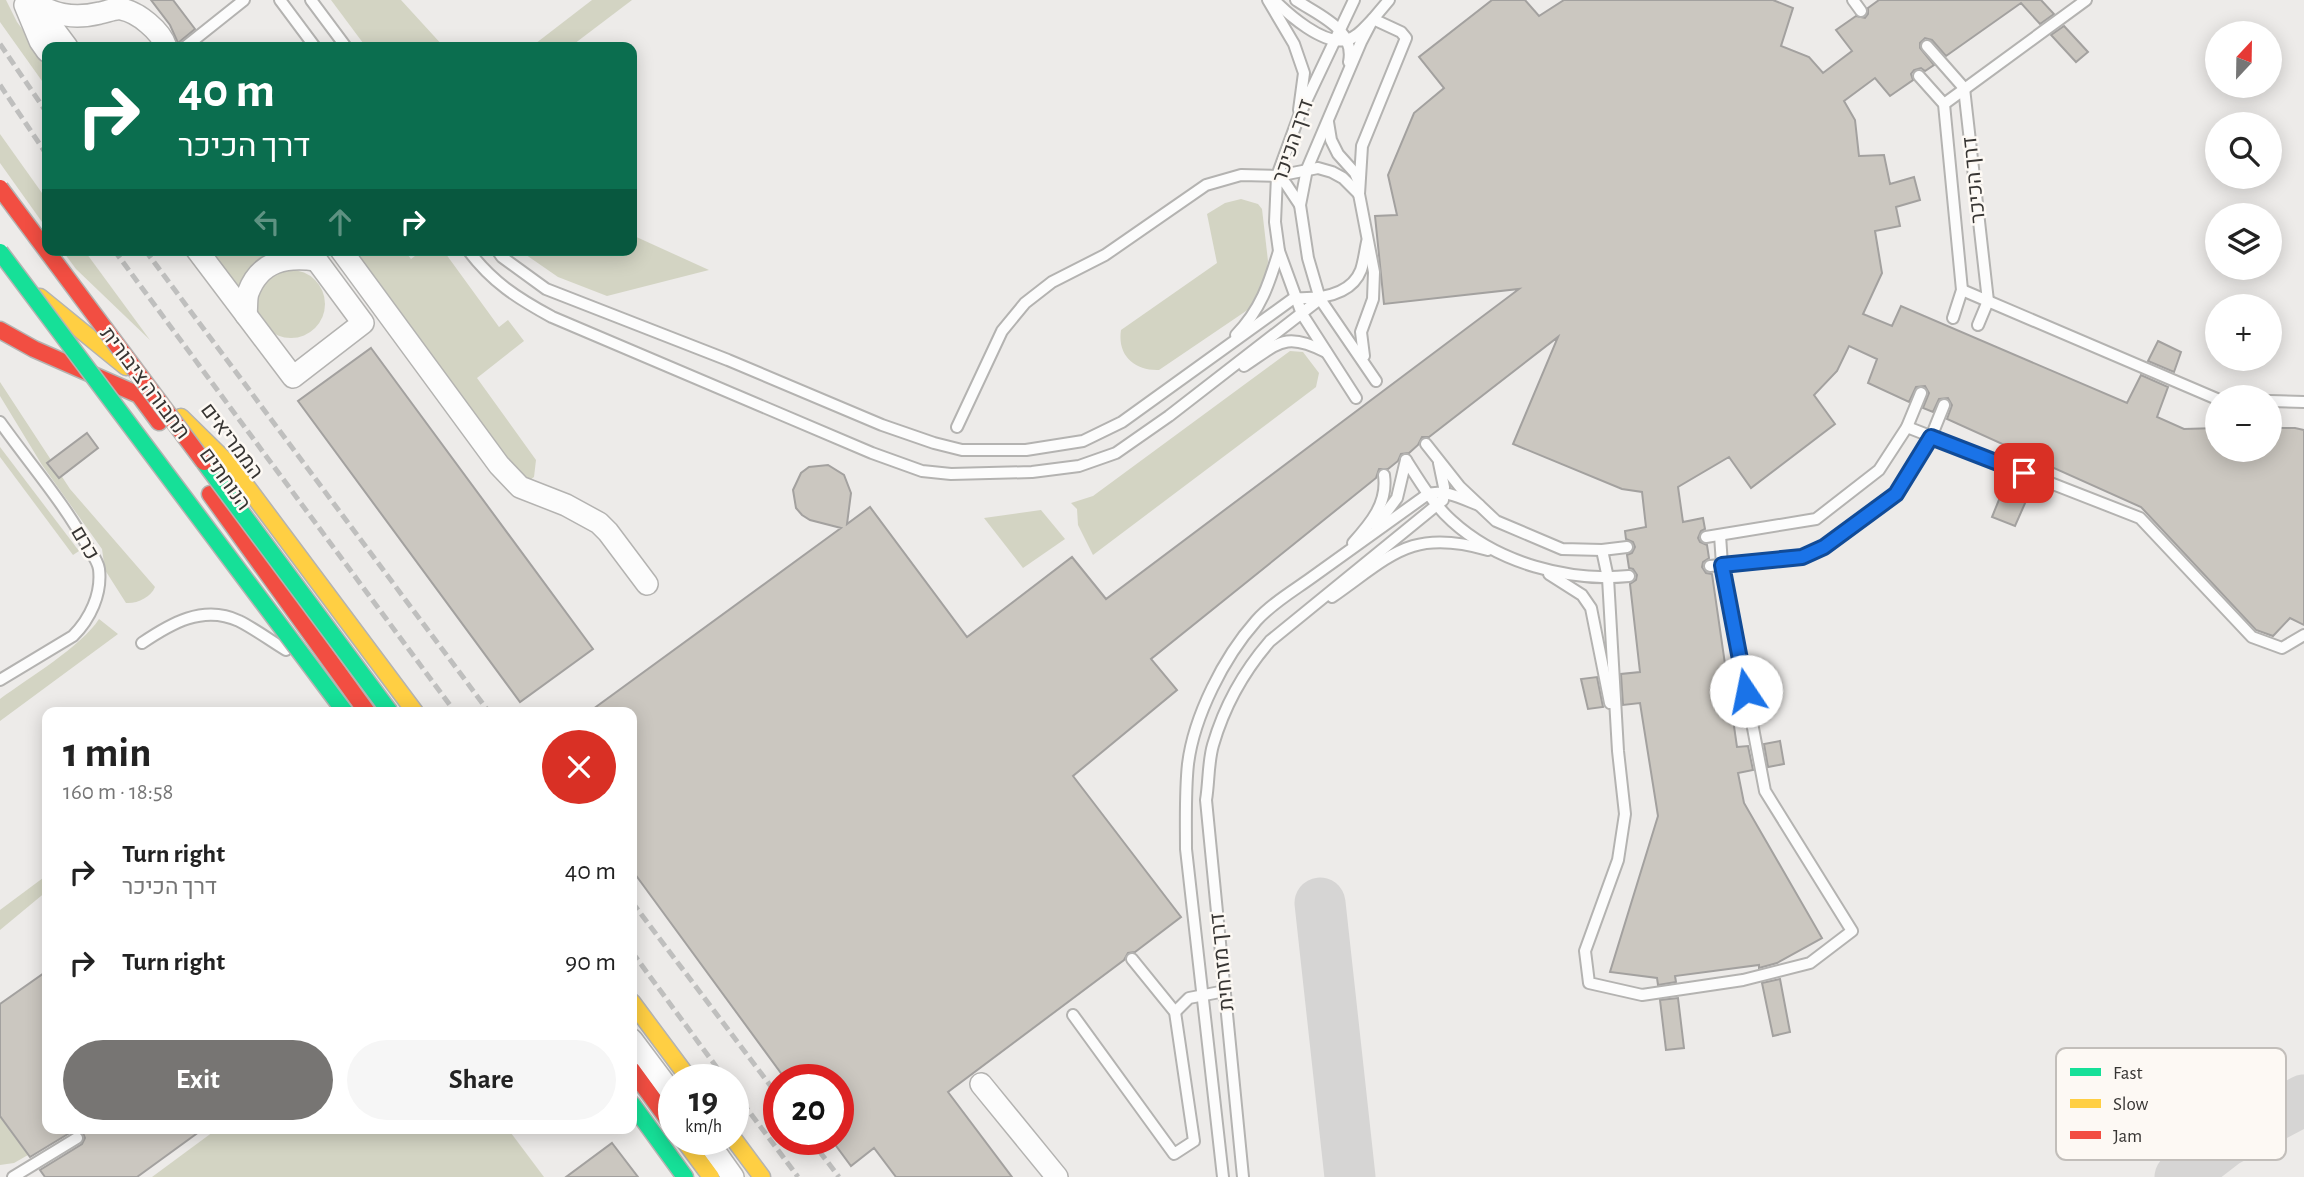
<!DOCTYPE html>
<meta charset="utf-8">
<style>
:root{--surface:#fff;--page:#f6f6f6;--text:#222;--muted:#767676;--accent:#777573}
body{margin:0;font-family:"Alegreya Sans",Heebo,sans-serif;background:var(--page);color:var(--text);height:100vh;display:flex;flex-direction:column;font-size:26px;white-space:nowrap}
*{box-sizing:border-box;margin:0}
p{font-size:23px;color:var(--muted)}
.icon{flex:none;width:38px;height:38px;fill:none;stroke:currentColor;stroke-width:2;stroke-linecap:round;stroke-linejoin:round}
.map{position:relative;flex:1;overflow:hidden}
.details{position:absolute;left:42px;top:707px;width:595px;height:427px;display:flex;flex-direction:column;background:var(--surface);border-radius:14px;box-shadow:0 4px 18px #0003}
.details>*{flex:none}
.banner{position:absolute;left:42px;top:42px;width:595px;height:214px;border-radius:14px;box-shadow:0 4px 18px #0003;background:#0b6e4f;color:#fff;overflow:hidden}
.needle{width:46px;rotate:22deg}
.buttons{position:absolute;left:2205px;top:21px;display:grid;gap:14px}
.buttons a{display:grid;place-items:center;width:77px;height:77px;border-radius:50%;background:var(--surface);box-shadow:0 4px 18px #0003;font-size:35px}
.speed{position:absolute;left:658px;top:1064px;display:flex;gap:14px;font-size:35px;font-weight:700;text-align:center}
.speed>*{display:grid;place-content:center;width:91px;height:91px;border-radius:50%;background:var(--surface);box-shadow:0 4px 18px #0003;line-height:1}
.speed small{font-size:18px;font-weight:400}
.speed .limit{border:10px solid #d22;background:#fff;color:#111}
.pin{position:absolute;display:grid;place-items:center;width:60px;height:60px;color:#fff;margin:-30px;border-radius:14px;box-shadow:0 4px 10px #0006}
.me{position:absolute;width:77px;margin:-38px;rotate:349deg;stroke-linejoin:round;filter:drop-shadow(0 0 5px #0008)}
.turn{display:flex;align-items:center;gap:24px;height:147px;padding:0 21px;font-size:32px}
.turn .icon{width:91px;height:91px;stroke-width:2.5}
.turn b{display:block;font-size:49px;line-height:60px}
.lanes{display:flex;align-items:center;height:66px;padding:0 21px;background:#0003;justify-content:center;gap:35px;direction:ltr}
.lanes .off{opacity:.35}
.round{display:grid;place-items:center;flex:none;width:74px;height:74px;border-radius:37px;background:var(--page)}
.head{display:flex;align-items:center;justify-content:space-between;height:119px;padding:0 21px}
h1{font-size:42px;font-weight:700;line-height:52px}
.primary-button{display:flex;gap:14px;margin-top:auto;padding:14px 21px}
.primary-button a{flex:1;height:80px;border-radius:42px;background:var(--accent);color:#fff;font-size:28px;font-weight:700;line-height:80px;text-align:center}
.primary-button a+a{background:var(--page);color:var(--text)}
ul{padding:0;list-style:none}
li{display:flex;align-items:center;gap:21px;height:91px;padding:0 21px}
li div{flex:1}
li b{display:block;font-size:26px}
li em{font-style:normal}
.map>svg:first-child{display:block}
</style>
<div class="map">
<svg width="2304" height="1177" viewBox="0 0 2304 1177">
<rect width="100%" height="100%" fill="#edebe9"/>
<g fill="#d3d4c3">
<polygon points="0,0 6,0 17,22 47,63 47,88 0,22"/>
<polygon points="331,0 401,0 444,47 366,47"/>
<polygon points="592,0 632,0 570,47 531,47"/>
<polygon points="0,134 47,200 47,229 0,163"/>
<path d="M1241,199L1258,204L1262,209L1268,261L1265,281L1249,309L1159,370C1135,371 1117,356 1121,330L1217,263L1207,214L1225,203Z"/>
<polygon points="632,235 709,270 607,296 558,277 519,250 632,250"/>
<polygon points="62,250 84,250 150,340 76,269"/>
<polygon points="207,250 277,250 258,259 238,292"/>
<polygon points="352,250 404,250 411,259 423,250 443,250 499,327 508,320 524,341 477,378 536,460 534,477 527,482 518,475"/>
<circle cx="291" cy="304" r="34"/>
<polygon points="1290,351 1303,352 1319,373 1316,387 1093,555 1078,525 1077,509 1071,503 1093,496"/>
<path d="M0,382L70,489L155,587C151,597 137,604 126,603L105,570L102,549L42,465L0,396Z"/>
<polygon points="0,447 79,551 73,555 0,457"/>
<polygon points="1041,510 1065,539 1023,568 984,518"/>
<path d="M99,619L118,634L0,721V699C27,679 82,646 99,619Z"/>
<polygon points="47,875 47,891 0,930 0,910"/>
<polygon points="0,1117 28,1155 14,1163 0,1165"/>
<polygon points="217,1129 508,1129 544,1177 152,1177"/>
</g>
<g fill="none" stroke-linecap="round" stroke-linejoin="round">
<g stroke="#d6d5d4" stroke-width="51">
<polyline points="1320,903 1350,1177"/>
<polyline points="2180,1177 2225,1142 2304,1100"/>
</g>
</g>
<g fill="#cbc7c0" stroke="#a3a19f" stroke-width="2">
<polygon points="151,0 173,0 195,29 178,43 170,25"/>
<polygon points="1492,0 1525,0 1539,16 1564,0 1773,0 1793,8 1781,46 1809,57 1823,73 1852,51 1836,30 1856,16 1865,18 1868,14 1868,8 1879,0 2041,0 2054,14 2040,24 2021,3 1946,56 1932,40 1925,38 1920,43 1920,48 1934,65 1925,71 1921,68 1914,70 1911,74 1913,80 1890,96 1875,78 1844,101 1855,120 1859,156 1884,155 1890,184 1914,177 1920,200 1896,207 1900,226 1875,231 1882,273 1863,314 1892,326 1901,306 2127,403 2141,375 2168,387 2157,417 2184,429 2217,428 2217,450 2270,450 2270,428 2295,428 2304,430 2304,625 2290,618 2273,636 2256,630 2141,507 2043,463 2040,470 2015,461 2018,451 1947,419 1952,405 1948,398 1939,399 1933,412 1923,408 1929,393 1925,386 1916,387 1909,402 1868,383 1877,359 1849,346 1837,371 1814,395 1835,424 1751,488 1729,457 1678,487 1683,522 1703,518 1705,529 1701,531 1698,538 1700,542 1707,545 1709,558 1703,562 1702,567 1706,573 1712,574 1737,747 1748,746 1753,770 1738,773 1744,803 1822,938 1777,963 1759,968 1759,965 1675,976 1676,982 1658,985 1657,978 1610,972 1658,816 1640,703 1623,705 1621,674 1640,672 1630,584 1636,580 1637,575 1633,569 1629,568 1627,555 1632,553 1635,547 1633,542 1626,539 1625,531 1646,527 1642,492 1622,489 1513,444 1558,337 1429,437 1422,437 1418,445 1409,453 1401,454 1398,461 1388,469 1379,469 1376,478 1151,659 1177,690 1073,776 1181,917 1135,952 1128,953 1124,960 948,1092 1012,1177 896,1177 874,1148 851,1166 831,1139 838,1139 838,1080 786,1080 632,870 632,712 589,712 841,528 810,520 802,515 796,508 793,490 801,473 809,467 828,465 844,475 851,493 847,524 870,507 967,637 1072,557 1106,599 1519,289 1384,304 1375,216 1397,215 1388,175 1414,113 1444,88 1419,57"/>
<polygon points="2064,26 2088,52 2076,62 2051,35"/>
<polygon points="2158,341 2181,352 2174,372 2148,361"/>
<polygon points="371,348 593,649 520,702 298,401"/>
<polygon points="87,433 98,448 59,478 47,463"/>
<polygon points="2009,475 2033,485 2015,526 1992,517"/>
<polygon points="1597,677 1603,707 1588,709 1581,679"/>
<polygon points="1780,741 1784,764 1768,767 1764,744"/>
<polygon points="47,971 47,1129 203,1129 137,1177 45,1177 40,1170 82,1144 85,1138 83,1133 77,1130 73,1131 30,1157 0,1116 0,1004"/>
<polygon points="1780,979 1790,1032 1773,1036 1762,983"/>
<polygon points="1678,998 1684,1048 1666,1050 1660,1000"/>
<polygon points="612,1143 638,1177 566,1177"/>
</g>
<g fill="none" stroke-linecap="round" stroke-linejoin="round">
<defs>
<g id="lane">
<polyline points="280,0 315,47"/>
<polyline points="311,0 346,47"/>
<polyline points="1268,0 1294,44 1304,73 1299,110"/>
<path d="M1274,0C1289,15 1323,45 1346,40C1357,38 1365,27 1373,19L1401,32L1406,38L1362,146L1359,194"/>
<path d="M1296,0C1318,15 1356,29 1349,62"/>
<polyline points="1354,0 1299,116 1277,176 1275,222 1279,251 1302,314 1356,398"/>
<polyline points="1853,0 1861,11"/>
<polyline points="1927,46 1964,88 1988,301 1978,325"/>
<polyline points="185,47 244,0"/>
<polyline points="1919,76 1944,104 1962,290 1953,318"/>
<polyline points="1944,104 2086,0"/>
<polyline points="1328,122 1331,140 1338,154 1355,173 1358,180 1359,194 1374,272 1373,299 1361,332 1364,356"/>
<polyline points="1277,176 1286,184 1300,205"/>
<path d="M468,250C492,282 517,298 552,317L872,453L922,471L951,474L1032,472L1079,466L1116,453L1169,416L1320,299"/>
<path d="M497,250L502,257L546,289L728,360L882,425L934,443L962,450H1026L1083,441L1122,422L1294,298C1318,299 1351,296 1361,270C1364,261 1365,251 1367,242"/>
<polyline points="1962,290 2217,399"/>
<path d="M1236,335C1261,309 1269,284 1279,251"/>
<path d="M1244,366C1279,343 1285,331 1326,352"/>
<polyline points="1376,381 1320,299 1308,258 1300,205 1307,169 1361,42 1373,19 1389,0"/>
<polyline points="2270,401 2304,402"/>
<path d="M0,422C30,464 65,504 89,549C93,555 98,562 99,569C102,594 90,619 73,636L0,680"/>
<polyline points="957,427 1002,331 1025,303 1052,282 1105,255 1206,185 1241,175 1277,176 1318,168 1332,172 1343,178 1359,194"/>
<polyline points="1907,427 2140,518 2252,637 2282,648 2304,635"/>
<polyline points="1426,444 1460,487 1496,521 1562,549 1602,550 1627,547"/>
<path d="M1406,460C1420,482 1433,504 1452,521C1498,563 1568,582 1629,576"/>
<polyline points="1376,526 1397,498 1406,460"/>
<polyline points="1706,537 1816,519 1879,470 1907,427 1921,393"/>
<path d="M1353,543C1371,523 1388,503 1384,475"/>
<polyline points="1602,550 1608,578 1618,751 1625,814 1618,860 1585,951 1589,983 1642,995 1743,980 1810,963 1852,931 1765,791 1722,565 1720,535"/>
<polyline points="1710,566 1802,557 1824,547 1896,494 1931,437 1944,405"/>
<polyline points="1549,574 1582,595 1591,608 1610,703"/>
<path d="M1332,597C1392,555 1411,528 1488,550"/>
<path d="M142,643C170,624 203,604 239,621C255,629 271,641 286,650"/>
<polyline points="1175,1012 1189,998 1225,991"/>
<polyline points="1073,1015 1174,1154 1194,1141 1175,1012 1132,959"/>
<polyline points="13,1177 77,1138"/>
<path d="M1223,1177L1186,849C1186,821 1185,792 1188,764C1194,716 1224,657 1256,621C1271,604 1293,591 1311,578C1350,550 1389,522 1428,494C1445,489 1463,499 1479,505"/>
<path d="M1243,1177L1206,800C1209,782 1208,762 1213,745C1224,707 1244,671 1270,641L1443,500L1444,487L1439,463"/>
</g>
<g id="street">
<path d="M32,0C52,16 75,19 100,13C106,12 115,8 121,9C138,12 161,31 166,47"/>
<polyline points="35,4 67,47"/>
<polyline points="25,5 40,41 47,51"/>
<polyline points="197,250 293,377 363,323 309,250"/>
<polyline points="341,250 499,465 520,487 566,505 599,523 608,532 647,584"/>
<path d="M246,315C247,308 246,299 248,293C260,260 287,256 316,260"/>
<polyline points="632,1040 674,1096"/>
<polyline points="981,1084 1057,1177"/>
<polyline points="706,1139 733,1177"/>
</g>
<polyline id="fast" points="632,1104 685,1177"/>
<g id="slow">
<polyline points="40,297 126,367"/>
<polyline points="181,417 233,468 415,712"/>
<polyline points="632,1002 690,1080"/>
<polyline points="733,1138 762,1177"/>
<polyline points="683,1139 711,1177"/>
</g>
<g id="jam">
<polyline points="0,330 34,349 139,395 159,422"/>
<polyline points="210,494 367,712"/>
<polyline points="632,1070 669,1121"/>
</g>
</defs>
<use href="#lane" stroke="#b4b3b1" stroke-width="14"/>
<use href="#street" stroke="#b4b3b1" stroke-width="24"/>
<use href="#fast" stroke="#b4b3b1" stroke-width="19"/>
<use href="#slow" stroke="#b4b3b1" stroke-width="19"/>
<use href="#jam" stroke="#b4b3b1" stroke-width="19"/>
<use href="#lane" stroke="#fcfcfc" stroke-width="10"/>
<use href="#street" stroke="#fcfcfc" stroke-width="21"/>
<use href="#fast" stroke="#16e098" stroke-width="16"/>
<use href="#slow" stroke="#ffcf43" stroke-width="16"/>
<use href="#jam" stroke="#f24e42" stroke-width="16"/>
<g stroke="#bfbfbe" stroke-width="5" stroke-dasharray="10 5" stroke-linecap="butt">
<polyline points="0,44 47,113"/>
<polyline points="0,85 47,155"/>
<polyline points="114,250 455,712"/>
<polyline points="145,250 489,712"/>
<polyline points="632,902 779,1097"/>
<polyline points="632,952 726,1080"/>
<polyline points="733,1090 798,1177"/>
<polyline points="810,1139 839,1177"/>
</g>
<defs>
<g id="fast-bridge">
<polyline points="0,252 345,712"/>
<polyline points="204,462 390,712"/>
</g>
<polyline id="jam-bridge" points="0,188 204,462"/>
</defs>
<use href="#fast-bridge" stroke="#b4b3b1" stroke-width="19" stroke-linecap="butt"/>
<use href="#jam-bridge" stroke="#b4b3b1" stroke-width="19" stroke-linecap="butt"/>
<use href="#fast-bridge" stroke="#16e098" stroke-width="16"/>
<use href="#jam-bridge" stroke="#f24e42" stroke-width="16"/>
</g>
<g fill="none" stroke-linecap="round" stroke-linejoin="round">
<defs>
<polyline id="route" points="1746,691 1722,565 1802,557 1824,547 1896,494 1931,437 2024,473"/>
</defs>
<use href="#route" stroke="#114b97" stroke-width="18"/>
<use href="#route" stroke="#1a73e8" stroke-width="12"/>
</g>
<g text-anchor="middle" dominant-baseline="central" stroke-width="5" stroke-linejoin="round" paint-order="stroke">
<g font-size="21" fill="#373533" stroke="#fdf9f4">
<text transform="translate(1293 141) rotate(-71)">דרך הכיכר</text>
<text transform="translate(1974 180) rotate(-96)">דרך הכיכר</text>
<text transform="translate(145 383) rotate(53)">תחבורה ציבורית</text>
<text transform="translate(232 441) rotate(53)">הממריאים</text>
<text transform="translate(225 479) rotate(54)">הנוחתים</text>
<text transform="translate(85 543) rotate(59)">כרם</text>
<text transform="translate(1222 962) rotate(-96)">דרך מזרחית</text>
</g>
</g>
<rect x="2056" y="1048" width="230" height="112" rx="10" fill="#fdf9f4" stroke="#c2beba" stroke-width="2"/>
<rect x="2070" y="1068" width="31" height="8" fill="#16e098"/>
<rect x="2070" y="1099" width="31" height="9" fill="#ffcf43"/>
<rect x="2070" y="1131" width="31" height="8" fill="#f24e42"/>
<g font-size="19" fill="#373533">
<text x="2113" y="1079">Fast</text>
<text x="2113" y="1110">Slow</text>
<text x="2113" y="1142">Jam</text>
</g>
</svg>
<div class="buttons">
<a><svg class="needle" viewBox="-14 -14 28 28"><path d="M0-13l5 13h-10z" fill="#e53935"/><path d="M0 13l5-13h-10z" fill="#767676"/></svg></a>
<a><svg class="icon" aria-label="search" viewBox="0 0 24 24"><circle cx="10" cy="10" r="6"/><path d="M15 15l6 6"/></svg></a>
<a><svg class="icon" aria-label="layers" viewBox="0 0 24 24"><path d="M12 4l9 5-9 5-9-5zM3 14l9 5 9-5"/></svg></a>
<a>+</a>
<a>−</a>
</div>
<div class="speed"><div>19<small>km/h</small></div><div class="limit">20</div></div>
<div class="pin" style="left:2024px;top:473px;background:#d93025"><svg class="icon" aria-label="arrive" viewBox="0 0 24 24"><path d="M6 21V4h12l-3 4 3 4H6"/></svg></div>
<svg class="me" style="left:1746px;top:691px" viewBox="-20 -20 40 40"><circle r="19" fill="#fff"/><path d="M0-13L10 11 0 6-10 11z" fill="#1a73e8"/></svg>
<div class="banner">
<div class="turn"><svg class="icon" aria-label="right" viewBox="0 0 24 24"><path d="M7 20v-9h11M14 6l5 5-5 5"/></svg><div><b>40 m</b>דרך הכיכר</div></div>
<div class="lanes"><svg class="icon off" aria-label="left" viewBox="0 0 24 24"><path d="M17 20v-9H6M10 6l-5 5 5 5"/></svg><svg class="icon off" aria-label="ahead" viewBox="0 0 24 24"><path d="M12 20V5M6 11l6-6 6 6"/></svg><svg class="icon" aria-label="right" viewBox="0 0 24 24"><path d="M7 20v-9h11M14 6l5 5-5 5"/></svg></div>
</div>
<section class="details">
<div class="head"><div><h1>1 min</h1><p>160 m · 18:58</p></div><a class="round" style="background:#d93025;color:#fff"><svg class="icon" aria-label="close" viewBox="0 0 24 24"><path d="M6 6l12 12M18 6L6 18"/></svg></a></div>
<ul>
<li><svg class="icon" aria-label="right" viewBox="0 0 24 24"><path d="M7 20v-9h11M14 6l5 5-5 5"/></svg><div><b>Turn right</b><p>דרך הכיכר</p></div><em>40 m</em></li>
<li><svg class="icon" aria-label="right" viewBox="0 0 24 24"><path d="M7 20v-9h11M14 6l5 5-5 5"/></svg><div><b>Turn right</b></div><em>90 m</em></li>
</ul>
<div class="primary-button"><a>Exit</a><a>Share</a></div>
</section>
</div>
